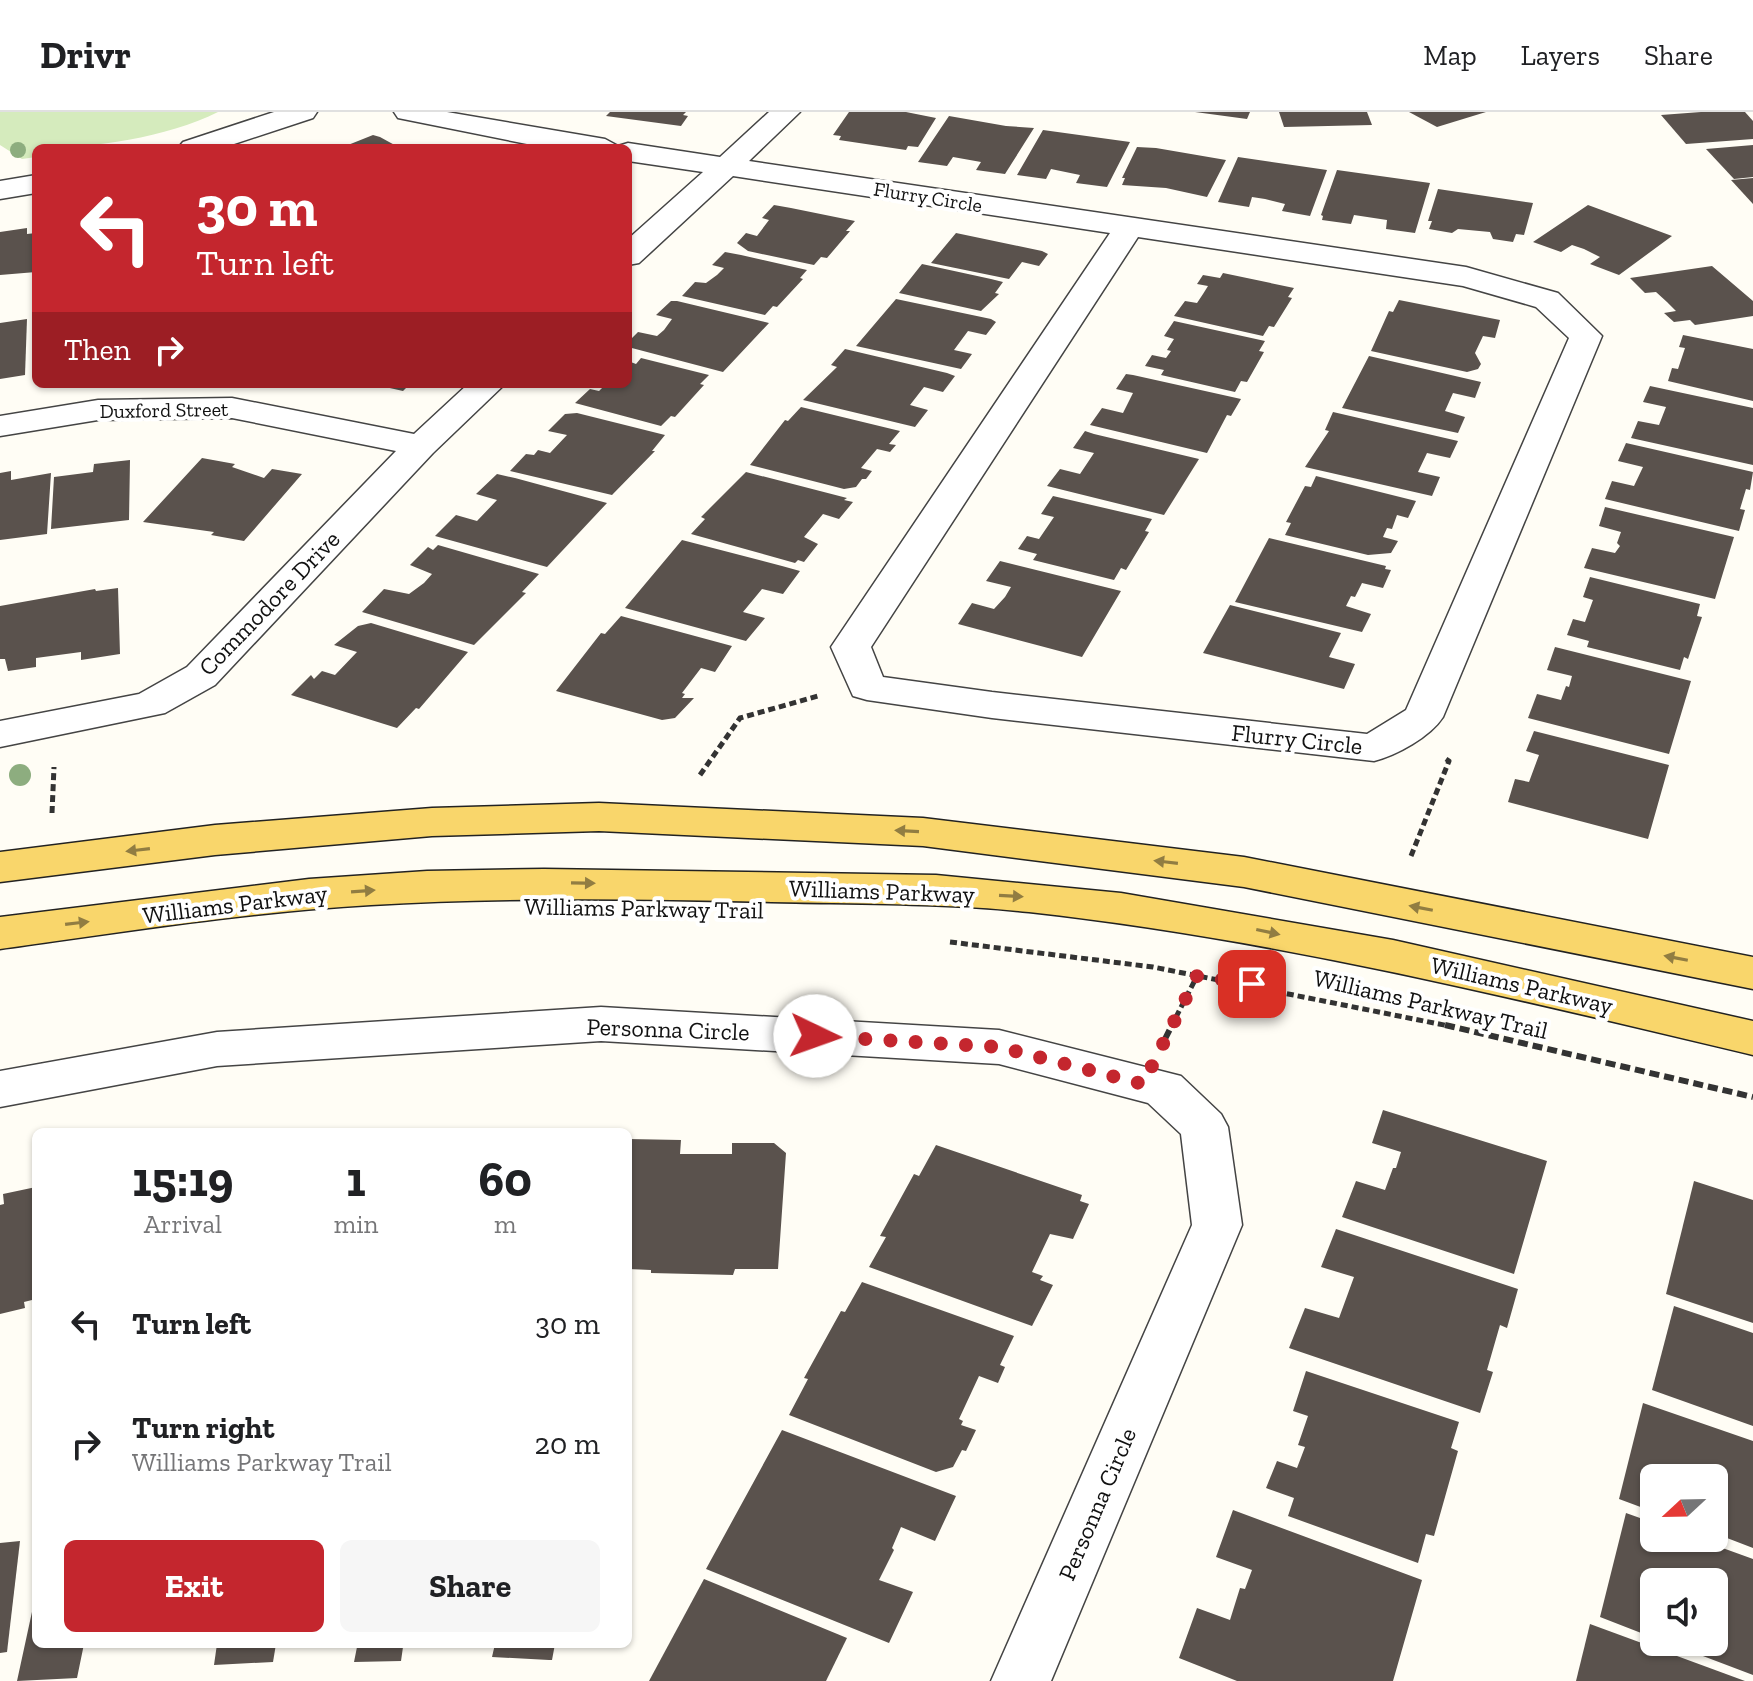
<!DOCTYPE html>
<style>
:root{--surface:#fff;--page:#f6f6f6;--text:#202124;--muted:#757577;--line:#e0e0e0;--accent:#c4262e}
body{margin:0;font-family:"Zilla Slab",serif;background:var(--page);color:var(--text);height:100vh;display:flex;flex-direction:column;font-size:30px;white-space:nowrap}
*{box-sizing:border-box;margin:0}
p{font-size:26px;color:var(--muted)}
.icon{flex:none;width:44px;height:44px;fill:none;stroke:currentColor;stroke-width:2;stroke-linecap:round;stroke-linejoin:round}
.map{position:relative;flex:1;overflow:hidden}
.details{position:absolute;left:32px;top:1016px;width:600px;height:520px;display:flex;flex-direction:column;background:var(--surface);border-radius:12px;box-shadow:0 2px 6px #0004}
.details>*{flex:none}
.guide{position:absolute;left:32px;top:32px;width:600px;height:244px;border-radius:12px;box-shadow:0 2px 6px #0004;background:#c4262e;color:#fff;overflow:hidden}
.needle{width:52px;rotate:248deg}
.controls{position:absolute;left:1640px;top:1352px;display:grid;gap:16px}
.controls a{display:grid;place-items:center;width:88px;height:88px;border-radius:12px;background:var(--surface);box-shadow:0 2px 6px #0004;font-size:40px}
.pin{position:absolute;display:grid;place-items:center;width:68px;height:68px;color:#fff;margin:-34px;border-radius:16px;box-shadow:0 4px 12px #0006}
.me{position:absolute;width:88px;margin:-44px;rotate:93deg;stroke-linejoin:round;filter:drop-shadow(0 0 6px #0008)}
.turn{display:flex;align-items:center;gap:28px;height:168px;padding:0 32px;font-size:36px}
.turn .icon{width:104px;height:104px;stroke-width:2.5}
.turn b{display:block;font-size:56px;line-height:68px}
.then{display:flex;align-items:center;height:76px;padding:0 32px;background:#0003;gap:16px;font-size:30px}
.eta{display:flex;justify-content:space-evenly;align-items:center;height:136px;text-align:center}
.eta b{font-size:48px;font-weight:700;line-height:56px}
.primary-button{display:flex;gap:16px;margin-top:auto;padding:16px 32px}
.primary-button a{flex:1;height:92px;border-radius:12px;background:var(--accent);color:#fff;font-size:32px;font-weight:700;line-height:92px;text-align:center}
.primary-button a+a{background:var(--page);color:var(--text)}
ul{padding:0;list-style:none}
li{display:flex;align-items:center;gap:24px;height:120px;padding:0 32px}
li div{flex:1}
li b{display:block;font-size:30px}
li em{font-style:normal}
header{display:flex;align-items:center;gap:48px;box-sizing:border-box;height:112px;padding:0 40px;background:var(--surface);border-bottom:2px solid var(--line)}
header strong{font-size:38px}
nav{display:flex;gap:44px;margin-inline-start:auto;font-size:28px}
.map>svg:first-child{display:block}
</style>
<header>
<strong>Drivr</strong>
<nav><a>Map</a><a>Layers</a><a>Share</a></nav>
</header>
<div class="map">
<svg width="1753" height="1569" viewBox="0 0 1753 1569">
<rect width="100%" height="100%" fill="#fffdf5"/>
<path fill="#d5ebbd" d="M0,0H218C166,26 93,36 36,36V45L22,47L0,33Z"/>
<g fill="#5a524d">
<polygon points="610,0 686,0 683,3 688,4 681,14 606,4"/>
<polygon points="849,0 906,0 936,6 918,35 908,34 906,38 839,28 841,24 833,23"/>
<polygon points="1195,0 1250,0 1247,7"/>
<polygon points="1279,0 1367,0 1372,13 1284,15"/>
<polygon points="1409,0 1486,0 1437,15"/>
<polygon points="1701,0 1745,0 1753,9 1753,27 1686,32 1661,3"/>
<polygon points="949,4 1006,14 1034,16 1005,62 976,58 981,50 953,45 947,54 918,50"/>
<polygon points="1043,18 1130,30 1107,75 1076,71 1080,63 1051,57 1046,67 1017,63"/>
<polygon points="373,23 380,25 400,36 353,36 348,33"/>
<polygon points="1753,33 1753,65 1734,67 1706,37"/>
<polygon points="1137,35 1156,36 1226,48 1207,85 1166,76 1122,73 1125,66 1122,66"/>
<polygon points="1238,45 1327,58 1310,104 1282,99 1285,92 1265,87 1252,85 1249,95 1218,90"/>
<polygon points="1337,58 1430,71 1415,121 1386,117 1387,108 1354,103 1351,112 1322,108 1323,104 1321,103"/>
<polygon points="1753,66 1753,92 1731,68"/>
<polygon points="1438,77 1533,91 1524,123 1516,122 1513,130 1493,127 1490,120 1458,117 1452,121 1429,117 1432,109 1428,109"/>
<polygon points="774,93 791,96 855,109 846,119 850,119 827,146 821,145 814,153 748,139 737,131 746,121 757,124 769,108 762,106"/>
<polygon points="1588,93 1672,124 1619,163 1590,152 1600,145 1584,137 1572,133 1561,140 1533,130"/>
<polygon points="27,116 27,122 36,121 36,160 0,163 0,120"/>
<polygon points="956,121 1042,139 1048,142 1039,154 1022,150 1009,167 931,151"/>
<polygon points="725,140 741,143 807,158 800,166 803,167 777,195 773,194 765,203 682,184 695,170 706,171 717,163 724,156 712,153"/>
<polygon points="922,152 991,167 1003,170 995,181 999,182 981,199 899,181"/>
<polygon points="1712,154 1753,189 1753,204 1695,213 1690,208 1674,210 1664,201 1676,199 1667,190 1656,180 1645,181 1630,166"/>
<polygon points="1223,161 1294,176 1288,185 1292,186 1274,215 1269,214 1263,224 1174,204 1185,189 1197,191 1203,182 1208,174 1197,172 1203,163 1220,166"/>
<polygon points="896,187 991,207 996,210 986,223 968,219 954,238 972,242 961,257 856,234"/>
<polygon points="1399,188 1500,208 1495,226 1483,224 1475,241 1481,252 1478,257 1467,260 1371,239 1389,199 1393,200"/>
<polygon points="671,189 677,189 769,211 723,260 628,235 628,230 638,220 657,224 664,218 672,207 656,203"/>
<polygon points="27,207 25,263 0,267 0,211"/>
<polygon points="1174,209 1265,229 1259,239 1264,240 1247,270 1241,269 1235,280 1161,263 1164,258 1145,254 1152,243 1166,246 1171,239 1167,238 1174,227 1164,224"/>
<polygon points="1683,223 1753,237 1753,289 1668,269 1672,256 1678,257 1685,236 1679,235"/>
<polygon points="845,237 947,261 955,264 943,280 924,275 910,293 928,298 915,315 803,288 837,255 831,253"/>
<polygon points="1369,244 1481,270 1475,286 1453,281 1445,299 1465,305 1458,321 1342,296"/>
<polygon points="641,246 709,263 700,272 704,273 675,305 671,304 661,314 575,291 590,277 599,279 606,272 628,272 628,249 636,252"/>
<polygon points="1126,262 1133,263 1241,287 1231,304 1227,303 1207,341 1090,313 1102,296 1123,301 1133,281 1116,277"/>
<polygon points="372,272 410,272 403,279"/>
<polygon points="1650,274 1753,296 1753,353 1631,326 1638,309 1659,313 1666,295 1643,290"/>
<polygon points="801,295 900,319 889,332 896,333 890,340 877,337 861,356 872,359 866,367 862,367 856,375 844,377 750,353 785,308 788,309"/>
<polygon points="1333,300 1458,329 1450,346 1427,341 1418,360 1440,365 1432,384 1305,355 1329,319 1325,318"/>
<polygon points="577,301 665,323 652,339 655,339 612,383 510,359 526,342 534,343 538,338 550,341 567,323 548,319 565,302"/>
<polygon points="1085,319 1094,322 1199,347 1164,403 1047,374 1060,357 1080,362 1094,341 1073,336"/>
<polygon points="1626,331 1753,360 1750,378 1746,377 1740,397 1745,398 1739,419 1605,387 1612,369 1634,374 1643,355 1618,349"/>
<polygon points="202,346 235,352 232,355 264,366 272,357 302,362 244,429 211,423 214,420 143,410"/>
<polygon points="130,348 129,408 51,417 54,365 93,360 94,352"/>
<polygon points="11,359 11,368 51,361 47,422 0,428 0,361"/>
<polygon points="746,360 847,386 844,388 853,390 839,407 823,402 804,425 818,432 804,450 798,448 795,451 691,422 705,407 701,405"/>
<polygon points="497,362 515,366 607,391 547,455 435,424 456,403 477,409 497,388 476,382"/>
<polygon points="1316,364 1416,389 1408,406 1397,403 1392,417 1387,416 1383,425 1398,429 1391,441 1368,443 1285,423 1291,411 1286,410 1305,374 1311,375"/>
<polygon points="1053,384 1152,407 1145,419 1149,420 1126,458 1121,456 1114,468 1033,448 1037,442 1018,437 1027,424 1039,427 1054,405 1041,402"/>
<polygon points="1605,395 1734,425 1715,487 1584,456 1592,436 1615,441 1620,434 1617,431 1621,420 1599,414"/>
<polygon points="1269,426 1386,454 1385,457 1391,458 1383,476 1362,471 1355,485 1351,484 1346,494 1371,502 1362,520 1235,490"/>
<polygon points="682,428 782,454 800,459 783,482 762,477 743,500 765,506 746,529 625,496"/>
<polygon points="438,433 539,462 522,480 526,481 474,533 362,500 384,477 409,482 424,471 432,462 410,453 428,435 433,438"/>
<polygon points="1000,449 1121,479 1082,545 958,512 972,491 994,497 1005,485 1011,475 986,469"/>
<polygon points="1590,465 1700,492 1697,504 1702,505 1688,547 1684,545 1680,558 1587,535 1589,529 1567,523 1573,507 1585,510 1593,488 1583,485"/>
<polygon points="118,476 120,542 81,548 81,540 36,546 36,555 8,559 5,547 0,547 0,494 95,477 96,479"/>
<polygon points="1230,493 1341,521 1329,545 1355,552 1344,577 1203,541"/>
<polygon points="621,504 732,534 715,560 701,556 682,581 685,582 682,586 694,586 675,606 662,608 556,579 601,521 605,522"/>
<polygon points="371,511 468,540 419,597 416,596 397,616 291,583 311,563 314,567 322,559 335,563 357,540 334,533 358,514"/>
<polygon points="1555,535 1691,569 1669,642 1528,606 1537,582 1561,588 1566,574 1569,575 1572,564 1547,558"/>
<polygon points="1534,619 1669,653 1648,727 1508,690 1515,667 1529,670 1539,643 1526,639"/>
<polygon points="1383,998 1547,1049 1514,1162 1342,1105 1356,1069 1385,1078 1393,1056 1396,1056 1401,1040 1372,1031"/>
<polygon points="628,1027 681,1028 680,1042 732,1042 732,1031 774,1031 786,1041 778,1157 735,1157 733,1163 651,1161 651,1158 628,1157"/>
<polygon points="936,1033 1082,1083 1080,1089 1089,1092 1073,1127 1050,1122 1032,1160 1043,1164 1040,1168 1053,1173 1032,1214 869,1155 886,1125 880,1124 914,1062 919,1064"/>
<polygon points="1694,1069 1753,1088 1753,1211 1666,1182"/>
<polygon points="36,1075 36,1187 24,1190 25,1196 0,1202 0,1093 4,1092 3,1082"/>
<polygon points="1336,1117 1518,1177 1507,1216 1500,1213 1487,1258 1493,1260 1480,1301 1289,1236 1305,1196 1339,1206 1354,1165 1321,1155"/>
<polygon points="862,1170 1014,1224 1000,1253 1005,1255 998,1271 979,1264 959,1307 963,1309 961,1313 976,1318 966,1339 962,1338 953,1355 936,1360 789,1303 808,1267 804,1266 841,1199 845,1200"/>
<polygon points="1674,1194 1753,1221 1753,1314 1652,1278"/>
<polygon points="1306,1259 1459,1310 1451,1336 1458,1339 1434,1424 1426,1422 1418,1451 1288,1404 1294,1386 1266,1376 1277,1349 1297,1356 1305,1335 1298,1333 1308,1304 1293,1299"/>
<polygon points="1643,1291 1753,1329 1753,1436 1714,1421 1714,1366 1654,1366 1654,1400 1619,1387"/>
<polygon points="782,1318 956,1384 935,1429 901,1415 892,1436 894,1438 879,1468 913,1480 889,1531 706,1457"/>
<polygon points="1233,1398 1422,1468 1393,1569 1237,1569 1179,1546 1197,1496 1230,1508 1240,1476 1245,1477 1252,1458 1216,1445"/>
<polygon points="1626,1401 1654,1411 1654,1426 1695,1426 1753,1447 1753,1563 1666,1530 1714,1530 1714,1470 1654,1470 1654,1526 1600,1505"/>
<polygon points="20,1429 7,1540 0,1541 0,1431"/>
<polygon points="704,1467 847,1526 826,1569 649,1569"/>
<polygon points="35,1486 36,1532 84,1532 77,1566 17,1569"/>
<polygon points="1590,1512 1745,1569 1576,1569"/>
<polygon points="217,1532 276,1532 273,1550 214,1553"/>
<polygon points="352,1532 411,1532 410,1535 403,1535 401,1549 354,1550 357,1535 352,1536"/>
<polygon points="495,1532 555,1532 552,1548 549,1548 492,1545"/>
</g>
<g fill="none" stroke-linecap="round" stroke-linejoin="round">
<defs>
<g id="minor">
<polygon points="274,0 317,0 313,6 222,36 178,36 183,30"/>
<path d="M394,0H447L605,27L618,34L628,31L720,45L769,0H800L749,49L1466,155L1558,181L1602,224L1443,605C1430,625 1397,643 1374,649L992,606L867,588L853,584L831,535L1110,121L733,64L639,151L628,153V127L703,60L628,49V36H547L398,6ZM1138,125L1463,174L1536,195L1569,226L1406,598L1367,622L992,580L883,565L871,535Z"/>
<polygon points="36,63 36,81 0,87 0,69"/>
<polygon points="468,272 505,272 433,341 215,573 165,601 0,635 0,609 139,582 187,555 396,339 232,306 98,308 0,324 0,304 98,288 232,286 414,322"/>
<polygon points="601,895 999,918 1181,964 1221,1002 1228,1015 1242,1113 1051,1569 991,1569 1192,1113 1181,1022 1148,991 999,952 601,929 217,954 0,995 0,959 217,920"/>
</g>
<g id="major">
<polygon points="599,691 923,706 1244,745 1753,845 1753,877 1244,775 923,734 599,719 432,724 215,743 0,770 0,740 215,713 432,696"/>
<path d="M544,757L936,763L1121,781L1393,828L1753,909V943C1514,886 1274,827 1029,800C944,791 857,792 771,790C638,787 504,785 371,793C247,800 123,820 0,837V805L309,767L427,759Z"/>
</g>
</defs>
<use href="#minor" stroke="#444" stroke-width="3"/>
<use href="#major" stroke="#222" stroke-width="3"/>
<g stroke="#333" stroke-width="5" stroke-dasharray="7 4" stroke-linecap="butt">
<polyline points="700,663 740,606 818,584"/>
<polyline points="52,701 54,655"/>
<polyline points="1411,744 1449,649 1446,647"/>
<polyline points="950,830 1153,855 1454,915"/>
<polyline points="1171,915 1197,864"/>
</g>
<g stroke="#333" stroke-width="6" stroke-dasharray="10 5" stroke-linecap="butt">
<polyline points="1445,913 1753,985"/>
<polyline points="1165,927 1172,913"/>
</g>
<use href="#minor" fill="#fff" fill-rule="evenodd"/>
<use href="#major" fill="#f9d66b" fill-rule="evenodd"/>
</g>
<g fill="#8dad7f">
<circle cx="18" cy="38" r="8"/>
<circle cx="20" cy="663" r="11"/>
</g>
<defs><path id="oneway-solid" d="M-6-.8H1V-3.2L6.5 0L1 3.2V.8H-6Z" transform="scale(2)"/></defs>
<g fill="#917d42">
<use href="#oneway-solid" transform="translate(907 719) rotate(-177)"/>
<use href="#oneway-solid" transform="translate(138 738) rotate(173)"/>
<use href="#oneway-solid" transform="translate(1166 750) rotate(-173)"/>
<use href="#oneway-solid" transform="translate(583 771) rotate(1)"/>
<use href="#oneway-solid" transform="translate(363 779) rotate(-4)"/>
<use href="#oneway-solid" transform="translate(1011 784) rotate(3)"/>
<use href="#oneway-solid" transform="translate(1421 796) rotate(-169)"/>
<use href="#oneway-solid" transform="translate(77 811) rotate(-7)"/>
<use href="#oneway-solid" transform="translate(1268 820) rotate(12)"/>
<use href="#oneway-solid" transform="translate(1676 846) rotate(-169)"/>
</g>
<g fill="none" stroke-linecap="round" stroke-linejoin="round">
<polyline stroke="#c4262e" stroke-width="14" stroke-dasharray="0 25.2" points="815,924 999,935 1143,972 1197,864 1252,872"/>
</g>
<g text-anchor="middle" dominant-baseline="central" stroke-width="8" stroke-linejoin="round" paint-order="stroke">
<g font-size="20" fill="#111" stroke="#fff">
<text transform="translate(928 85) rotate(9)">Flurry Circle</text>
<text transform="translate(164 298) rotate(-1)">Duxford Street</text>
</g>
<g font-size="24" fill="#111" stroke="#fff">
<text transform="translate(269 491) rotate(-46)">Commodore Drive</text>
<text transform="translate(1297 627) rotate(6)">Flurry Circle</text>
<text transform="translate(882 779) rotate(2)">Williams Parkway</text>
<text transform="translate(235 792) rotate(-7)">Williams Parkway</text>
<text transform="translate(644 796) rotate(1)">Williams Parkway Trail</text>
<text transform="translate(1522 873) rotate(13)">Williams Parkway</text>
<text transform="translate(1431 892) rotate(13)">Williams Parkway Trail</text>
<text transform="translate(668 917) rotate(2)">Personna Circle</text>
<text transform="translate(1097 1392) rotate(-67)">Personna Circle</text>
</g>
</g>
</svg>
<div class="controls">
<a><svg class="needle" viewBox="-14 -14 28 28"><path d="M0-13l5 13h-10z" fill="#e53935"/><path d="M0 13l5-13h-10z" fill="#757577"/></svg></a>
<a><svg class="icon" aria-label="sound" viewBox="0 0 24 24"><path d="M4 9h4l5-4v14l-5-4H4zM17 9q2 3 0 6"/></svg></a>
</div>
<div class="pin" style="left:1252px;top:872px;background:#d93025"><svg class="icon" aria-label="arrive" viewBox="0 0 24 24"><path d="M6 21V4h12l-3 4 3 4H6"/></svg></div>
<svg class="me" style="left:815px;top:924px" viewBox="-20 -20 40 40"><circle r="19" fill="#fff"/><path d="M0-13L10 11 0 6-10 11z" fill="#c4262e"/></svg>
<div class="guide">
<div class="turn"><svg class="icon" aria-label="left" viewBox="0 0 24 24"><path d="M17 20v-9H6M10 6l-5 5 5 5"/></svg><div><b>30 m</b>Turn left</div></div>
<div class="then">Then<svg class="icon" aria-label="right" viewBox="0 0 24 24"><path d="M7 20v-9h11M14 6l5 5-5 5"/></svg></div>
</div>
<section class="details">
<div class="eta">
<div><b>15:19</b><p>Arrival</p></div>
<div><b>1</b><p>min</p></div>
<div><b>60</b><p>m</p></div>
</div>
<ul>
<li><svg class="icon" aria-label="left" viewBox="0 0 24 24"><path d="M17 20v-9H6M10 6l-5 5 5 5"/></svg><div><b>Turn left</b></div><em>30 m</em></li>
<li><svg class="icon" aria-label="right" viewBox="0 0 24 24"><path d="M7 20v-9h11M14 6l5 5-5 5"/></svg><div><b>Turn right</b><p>Williams Parkway Trail</p></div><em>20 m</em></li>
</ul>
<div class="primary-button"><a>Exit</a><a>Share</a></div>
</section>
</div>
